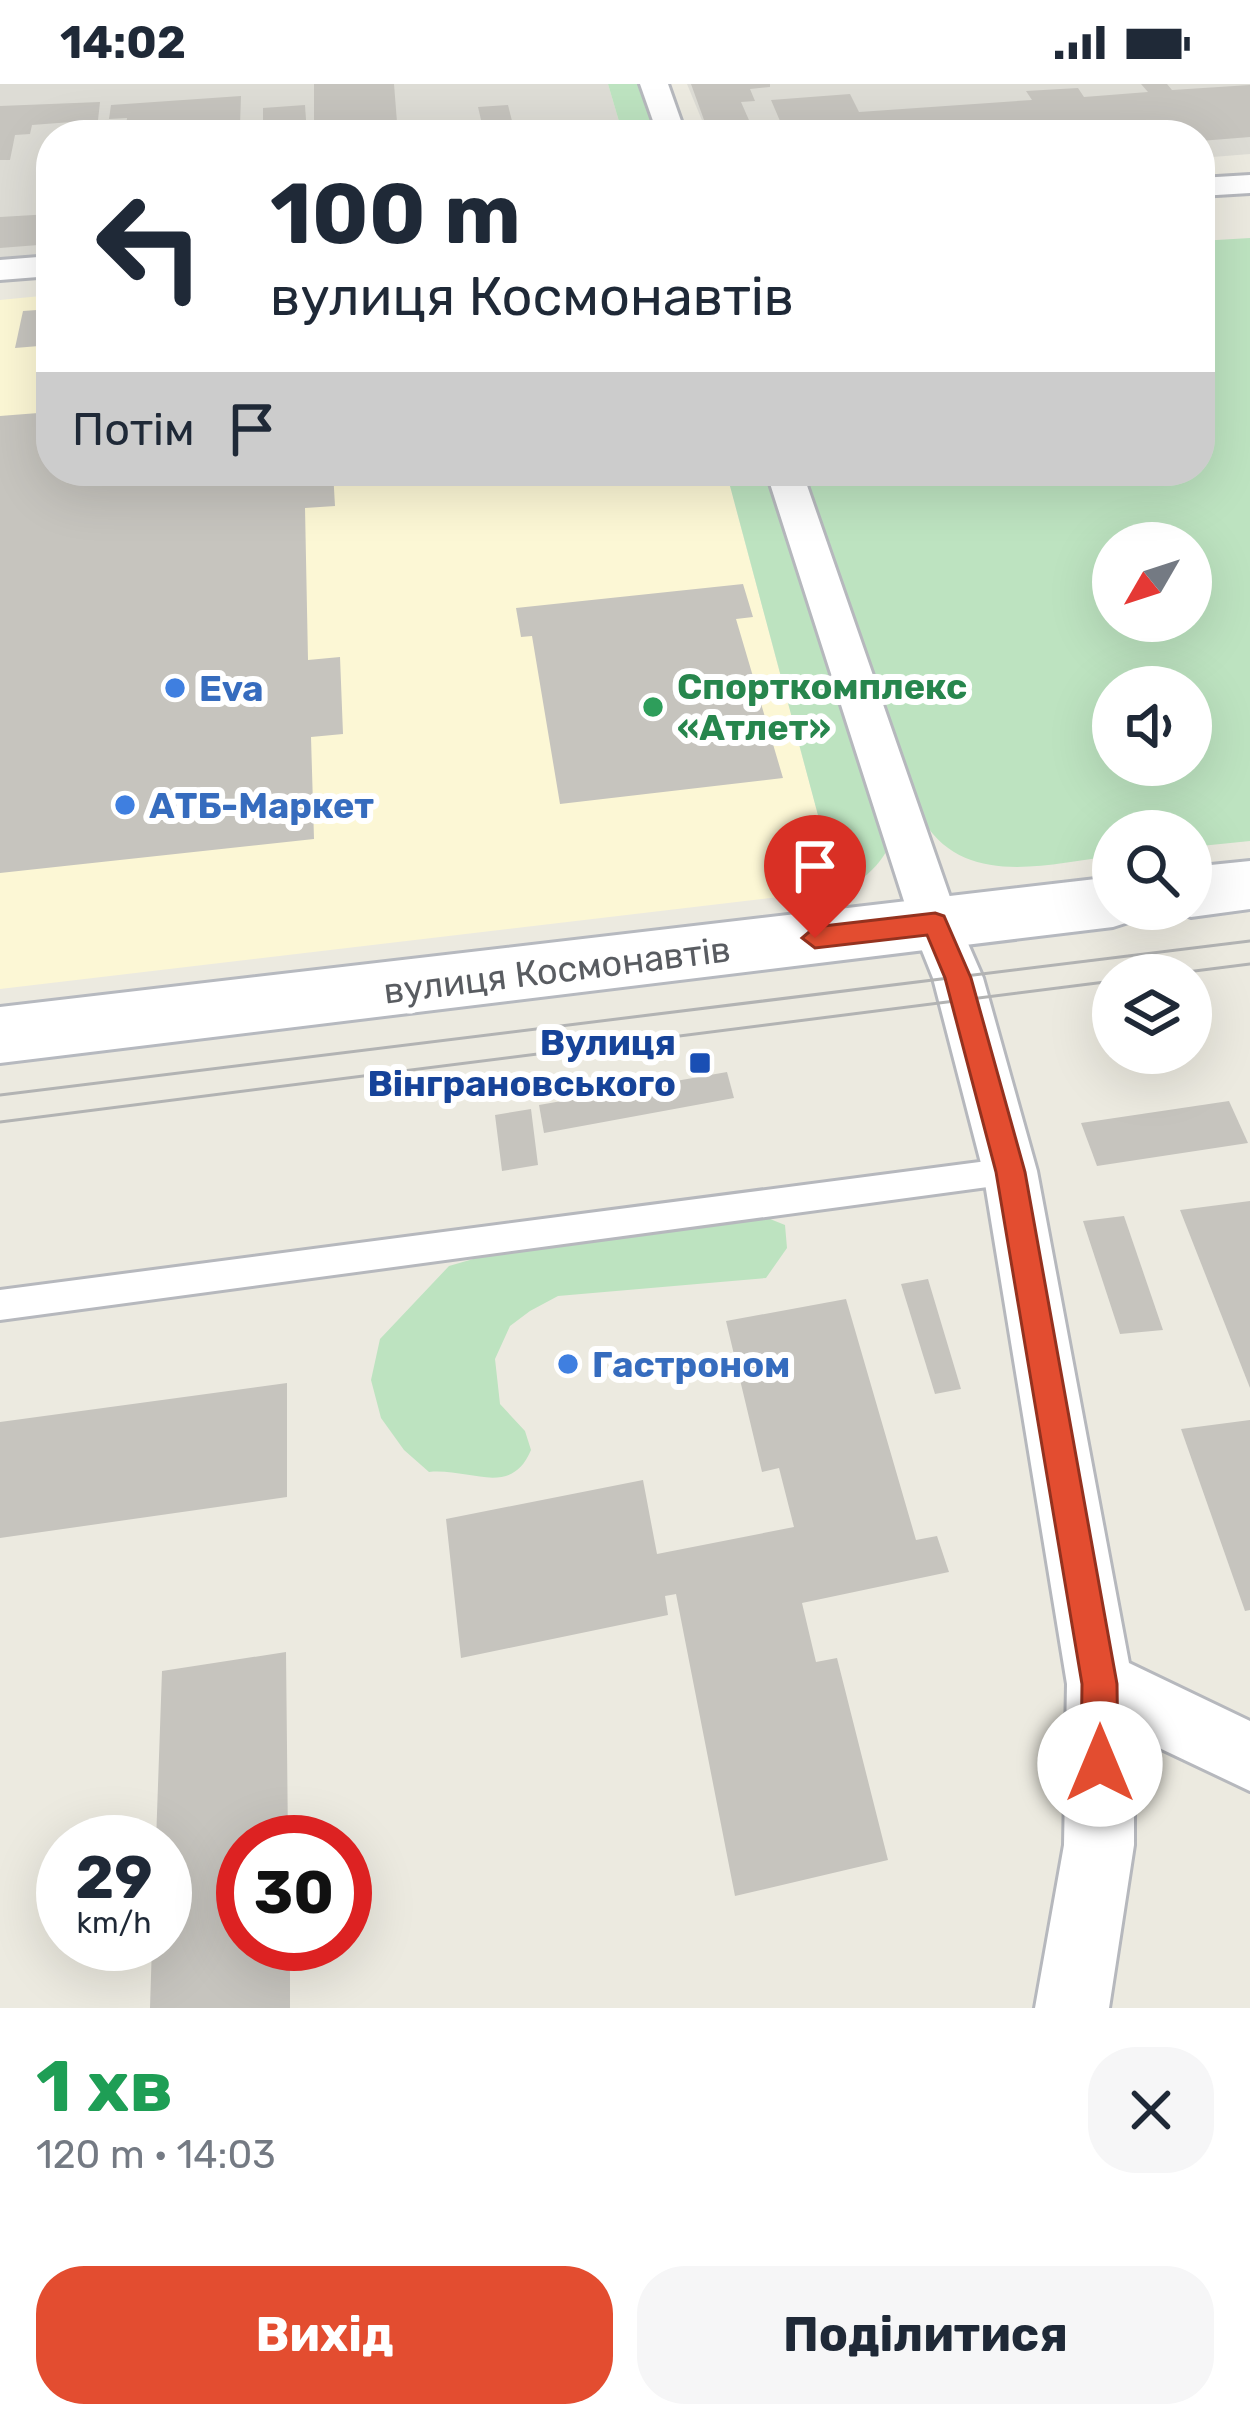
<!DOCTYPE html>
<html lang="uk">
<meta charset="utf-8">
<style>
:root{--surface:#fff;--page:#f6f6f7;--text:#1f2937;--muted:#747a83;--accent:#e34d30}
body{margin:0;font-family:Rubik,sans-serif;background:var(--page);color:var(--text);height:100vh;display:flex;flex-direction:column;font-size:45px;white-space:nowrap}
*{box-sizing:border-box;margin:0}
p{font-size:39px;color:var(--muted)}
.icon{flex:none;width:66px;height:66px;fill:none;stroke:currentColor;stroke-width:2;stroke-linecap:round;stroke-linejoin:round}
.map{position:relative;height:1924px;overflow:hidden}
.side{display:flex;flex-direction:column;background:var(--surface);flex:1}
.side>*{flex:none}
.guide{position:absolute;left:36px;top:36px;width:1179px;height:366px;border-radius:48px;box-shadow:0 12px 48px #0002;background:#fff;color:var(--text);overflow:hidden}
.needle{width:78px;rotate:231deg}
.buttons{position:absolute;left:1092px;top:438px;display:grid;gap:24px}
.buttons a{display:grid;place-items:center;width:120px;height:120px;border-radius:50%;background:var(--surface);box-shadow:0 12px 48px #0002;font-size:60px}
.speed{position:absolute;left:36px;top:1731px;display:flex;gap:24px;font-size:60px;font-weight:700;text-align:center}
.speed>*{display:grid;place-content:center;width:156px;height:156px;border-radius:50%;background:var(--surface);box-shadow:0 12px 48px #0002;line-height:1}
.speed small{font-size:30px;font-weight:400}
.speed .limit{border:18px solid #d22;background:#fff;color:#111}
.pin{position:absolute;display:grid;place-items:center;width:102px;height:102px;color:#fff;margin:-123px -51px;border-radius:50% 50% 50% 0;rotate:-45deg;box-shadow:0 0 12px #0007}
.pin .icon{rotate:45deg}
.me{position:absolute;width:132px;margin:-66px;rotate:0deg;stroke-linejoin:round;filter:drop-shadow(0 0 9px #0008)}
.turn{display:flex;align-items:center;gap:42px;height:252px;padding:0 36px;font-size:54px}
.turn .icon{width:156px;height:156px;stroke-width:2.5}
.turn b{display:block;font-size:84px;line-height:102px}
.then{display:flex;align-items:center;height:114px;padding:0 36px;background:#0003;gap:24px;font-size:45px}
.round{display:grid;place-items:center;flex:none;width:126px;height:126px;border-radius:48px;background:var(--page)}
.headline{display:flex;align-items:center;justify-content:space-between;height:204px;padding:0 36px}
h1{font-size:72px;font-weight:700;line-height:90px;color:#1e9e55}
.action{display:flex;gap:24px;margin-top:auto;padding:24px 36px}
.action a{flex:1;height:138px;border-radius:48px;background:var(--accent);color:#fff;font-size:48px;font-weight:700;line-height:138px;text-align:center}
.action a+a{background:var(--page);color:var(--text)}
.status{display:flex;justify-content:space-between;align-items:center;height:84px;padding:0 60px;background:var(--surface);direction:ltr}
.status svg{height:33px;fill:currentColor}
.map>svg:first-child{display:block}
</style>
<div class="status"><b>14:02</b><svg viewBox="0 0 49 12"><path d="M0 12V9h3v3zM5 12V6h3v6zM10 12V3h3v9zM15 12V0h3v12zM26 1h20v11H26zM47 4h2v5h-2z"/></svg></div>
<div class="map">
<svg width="1250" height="1924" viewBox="0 0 1250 1924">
<rect width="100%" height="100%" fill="#eceae0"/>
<polygon fill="#fcf7d5" points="51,211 51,387 726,387 838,806 0,905 0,216"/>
<g fill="#dddcd5">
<polygon points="0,0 608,0 623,51 51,51 51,174 0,178"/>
<polygon points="687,0 1250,0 1250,70 1200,74 1200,51 708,51"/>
</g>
<g fill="#bde3c0" fill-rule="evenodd">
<polygon points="608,0 642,0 660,51 623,51"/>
<path d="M1250,154V757L1191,763V747H1113V772C1047,780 966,804 924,738L802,387H1200V157ZM1113,459H1191V537H1113ZM1113,603H1191V681H1113Z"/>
<path d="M726,387H775L888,765C875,786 862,798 838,806Z"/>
<path d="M760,1131L785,1141L787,1164L766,1194L558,1212L530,1227L510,1242L495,1275L500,1320L525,1347L531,1366C511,1414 471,1384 429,1388L404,1366L381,1334L371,1296L380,1255L449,1182L494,1169Z"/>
</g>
<g fill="#c6c4be">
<polygon points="314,0 394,0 398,51 314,51"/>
<polygon points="691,0 770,0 770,3 750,5 755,17 741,18 752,43 708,47"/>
<polygon points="1141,0 1167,0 1172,6 1250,1 1250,53 1200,57 1200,51 786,51 771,16 850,10 859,28 1032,16 1026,7 1078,4 1084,13 1148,8"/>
<polygon points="241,12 240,41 213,43 213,51 125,51 127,34 109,35 111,21"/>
<polygon points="100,18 98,36 32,41 30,50 15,51 10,76 0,76 0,22"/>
<polygon points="305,21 307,51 263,51 263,24"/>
<polygon points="508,21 512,37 482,40 478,23"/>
<polygon points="51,130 51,160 0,164 0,133"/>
<polygon points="51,225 51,261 15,264 23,227"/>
<polygon points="51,328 51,387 333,387 335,422 305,424 308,576 340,573 343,650 311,653 314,755 0,789 0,332"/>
<polygon points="743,500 753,533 736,535 783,694 560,720 532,552 521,553 516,524"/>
<polygon points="727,988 734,1014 544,1049 539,1021"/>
<polygon points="1229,1017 1248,1059 1097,1082 1081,1039"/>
<polygon points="531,1025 538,1081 502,1087 495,1031"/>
<polygon points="1250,1117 1250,1304 1180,1126"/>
<polygon points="1124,1132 1163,1246 1120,1250 1083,1137"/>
<polygon points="928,1195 961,1305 935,1310 901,1200"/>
<polygon points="846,1215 916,1456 937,1452 949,1488 802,1519 816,1578 837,1574 888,1776 735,1812 676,1510 665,1512 668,1531 461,1574 446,1435 643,1396 657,1470 794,1443 779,1384 762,1388 726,1237"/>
<polygon points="287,1299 287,1413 0,1454 0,1338"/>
<polygon points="1250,1336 1250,1526 1245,1527 1181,1345"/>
<polygon points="286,1568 288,1758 243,1758 243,1860 290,1860 290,1924 150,1924 152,1860 165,1860 165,1758 156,1758 162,1587"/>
</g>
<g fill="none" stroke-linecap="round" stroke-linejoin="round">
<defs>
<polygon id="lane" points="1010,1074 1020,1078 1024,1087 1020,1096 1010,1100 0,1236 0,1206"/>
<g id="street">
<polygon points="640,0 668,0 686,51 658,51"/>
<polygon points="1250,91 1250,109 1200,112 1200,94"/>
<polygon points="51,172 51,192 0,196 0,176"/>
<polygon points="766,387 802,387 959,839 983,894 1037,1087 1129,1579 1250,1637 1250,1707 1134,1652 1134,1761 1109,1924 1035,1924 1064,1761 1067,1600 983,1087 933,894 911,839"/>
</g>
<g id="secondary">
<polygon points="1250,777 1250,825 1191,833 1169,825 1191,825 1191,783"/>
<polygon points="1113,793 1113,825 1140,825 1135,836 1113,843 0,979 0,923"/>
</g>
</defs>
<use href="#lane" stroke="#b6b8bd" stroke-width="6"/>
<use href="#street" stroke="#b6b8bd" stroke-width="6"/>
<use href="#secondary" stroke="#b6b9bf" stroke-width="6"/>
<use href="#lane" fill="#fff" fill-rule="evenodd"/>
<use href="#street" fill="#fff" fill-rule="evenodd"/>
<use href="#secondary" fill="#fff" fill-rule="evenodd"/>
<g stroke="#b2b3b3" stroke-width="3">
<polyline points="1163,891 1250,880"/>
<polyline points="0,1011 1250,857"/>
<polyline points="0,1038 1113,897"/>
</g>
</g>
<polygon fill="#e34d30" stroke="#94321f" stroke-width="3" points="935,829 944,832 971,894 1025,1088 1117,1600 1118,1680 1112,1693 1100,1699 1087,1693 1081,1680 1082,1600 996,1088 945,894 927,851 815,864 802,854 815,843"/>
<g fill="#3f7fe0" stroke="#fff" stroke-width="4.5">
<circle cx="175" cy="604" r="12"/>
<circle cx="125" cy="721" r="12"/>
<circle cx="568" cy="1280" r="12"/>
</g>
<circle fill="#2e9e5b" stroke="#fff" stroke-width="4.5" cx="653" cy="623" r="12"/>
<rect fill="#1a4fb4" stroke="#fff" stroke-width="4.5" x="688" y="967" width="24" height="24" rx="6"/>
<g text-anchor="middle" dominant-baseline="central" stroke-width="12" stroke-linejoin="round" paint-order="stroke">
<g font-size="36" font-weight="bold" fill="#27864d" stroke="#fff" text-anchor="start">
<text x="677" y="602">Спорткомплекс<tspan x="677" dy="41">«Атлет»</tspan></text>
</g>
<g font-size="36" font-weight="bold" fill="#366cbe" stroke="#fff" text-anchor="start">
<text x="199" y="604">Eva</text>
<text x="149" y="721">АТБ-Маркет</text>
<text x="592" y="1280">Гастроном</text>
</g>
<g font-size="36" fill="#595c61" stroke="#fff">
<text transform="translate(557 886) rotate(-7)">вулиця Космонавтів</text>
</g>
<g font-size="36" font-weight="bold" fill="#164399" stroke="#fff" text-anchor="end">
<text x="676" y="958">Вулиця<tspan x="676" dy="41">Вінграновського</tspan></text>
</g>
</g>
</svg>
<div class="buttons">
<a><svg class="needle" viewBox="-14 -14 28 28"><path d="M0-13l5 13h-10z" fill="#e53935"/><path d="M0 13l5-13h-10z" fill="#747a83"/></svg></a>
<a><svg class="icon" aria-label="sound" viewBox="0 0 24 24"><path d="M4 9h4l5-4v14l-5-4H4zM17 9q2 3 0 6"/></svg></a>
<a><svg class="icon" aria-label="search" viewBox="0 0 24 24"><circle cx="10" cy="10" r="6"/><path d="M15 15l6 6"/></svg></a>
<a><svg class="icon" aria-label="layers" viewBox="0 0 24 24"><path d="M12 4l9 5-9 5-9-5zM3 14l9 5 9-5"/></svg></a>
</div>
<div class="speed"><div>29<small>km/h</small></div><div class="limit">30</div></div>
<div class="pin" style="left:815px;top:854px;background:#d93025"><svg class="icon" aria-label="arrive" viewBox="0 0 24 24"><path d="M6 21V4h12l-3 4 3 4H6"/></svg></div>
<svg class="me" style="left:1100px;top:1680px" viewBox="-20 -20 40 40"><circle r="19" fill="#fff"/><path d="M0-13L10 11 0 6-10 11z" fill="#e34d30"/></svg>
<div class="guide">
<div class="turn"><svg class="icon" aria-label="left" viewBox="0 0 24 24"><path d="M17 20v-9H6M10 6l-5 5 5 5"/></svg><div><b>100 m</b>вулиця Космонавтів</div></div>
<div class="then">Потім<svg class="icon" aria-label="arrive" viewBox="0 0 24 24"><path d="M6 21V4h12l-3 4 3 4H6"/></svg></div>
</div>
</div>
<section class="side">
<div class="headline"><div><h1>1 хв</h1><p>120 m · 14:03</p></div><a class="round"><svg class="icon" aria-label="close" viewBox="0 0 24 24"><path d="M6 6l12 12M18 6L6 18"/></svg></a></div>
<div class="action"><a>Вихід</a><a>Поділитися</a></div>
</section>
